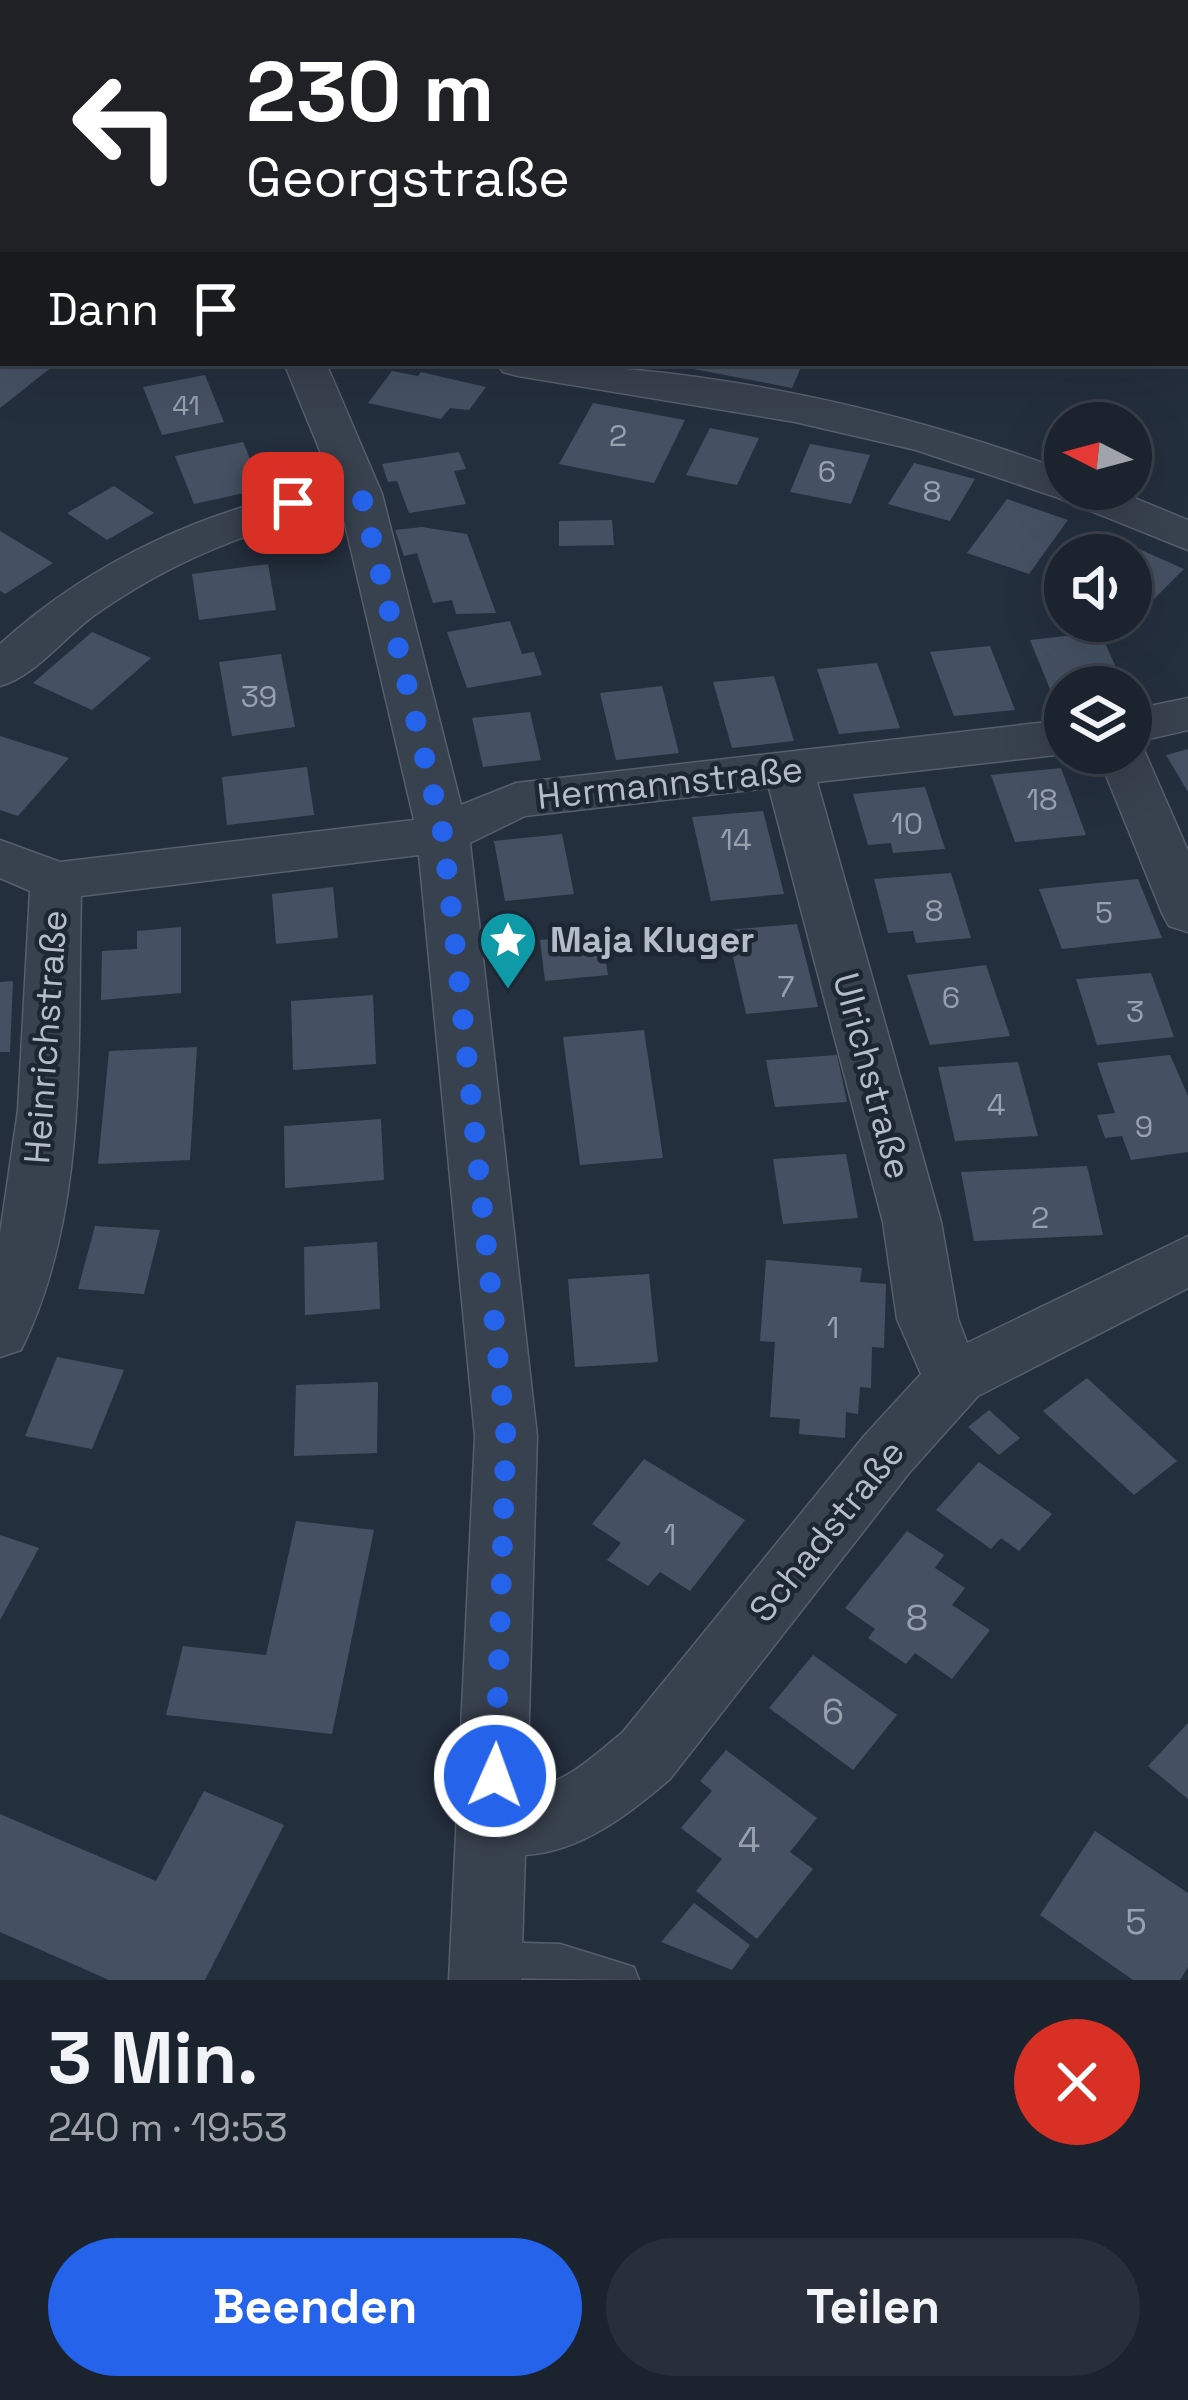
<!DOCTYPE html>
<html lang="de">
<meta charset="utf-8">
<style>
:root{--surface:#1b232e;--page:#282f3a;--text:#f1f3f6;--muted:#a0a4aa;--line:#39404a;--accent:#2563eb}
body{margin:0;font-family:"Space Grotesk",sans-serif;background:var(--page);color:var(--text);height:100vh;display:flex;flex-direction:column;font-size:45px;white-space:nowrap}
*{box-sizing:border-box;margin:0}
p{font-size:39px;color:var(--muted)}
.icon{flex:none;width:66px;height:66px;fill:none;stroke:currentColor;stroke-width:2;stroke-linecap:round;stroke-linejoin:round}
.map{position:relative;height:1980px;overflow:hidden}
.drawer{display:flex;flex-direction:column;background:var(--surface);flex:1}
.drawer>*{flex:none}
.guide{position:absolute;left:0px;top:0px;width:1188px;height:366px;box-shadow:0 12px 48px #0002,0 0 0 3px var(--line);background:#202124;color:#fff;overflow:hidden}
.needle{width:78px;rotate:276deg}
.fabs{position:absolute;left:1044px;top:402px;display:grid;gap:24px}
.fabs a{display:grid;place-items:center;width:108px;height:108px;border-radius:50%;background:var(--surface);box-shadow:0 12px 48px #0002,0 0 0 3px var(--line);font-size:60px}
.pin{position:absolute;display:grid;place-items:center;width:102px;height:102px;color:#fff;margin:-51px;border-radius:24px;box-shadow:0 6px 18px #0006}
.me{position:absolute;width:132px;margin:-66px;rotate:2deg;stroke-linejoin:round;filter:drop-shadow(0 0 9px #0008)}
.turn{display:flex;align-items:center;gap:42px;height:252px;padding:0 48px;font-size:54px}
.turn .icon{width:156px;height:156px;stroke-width:2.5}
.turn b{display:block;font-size:84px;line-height:102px}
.then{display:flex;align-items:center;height:114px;padding:0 48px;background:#0003;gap:24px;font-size:45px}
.round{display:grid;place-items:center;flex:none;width:126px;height:126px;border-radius:63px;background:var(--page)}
.headline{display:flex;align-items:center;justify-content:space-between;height:204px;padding:0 48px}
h1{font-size:72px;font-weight:800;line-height:90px}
.button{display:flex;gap:24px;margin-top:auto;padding:24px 48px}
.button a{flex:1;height:138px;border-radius:72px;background:var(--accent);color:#fff;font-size:48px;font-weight:800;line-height:138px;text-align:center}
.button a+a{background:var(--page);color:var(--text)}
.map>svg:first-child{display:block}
</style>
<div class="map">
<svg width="1188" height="1980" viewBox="0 0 1188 1980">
<rect width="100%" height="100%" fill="#242f3e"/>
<g fill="#455162">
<polygon points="0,363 57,363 0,408"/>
<polygon points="662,363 803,363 792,388"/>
<polygon points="392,371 418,376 421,372 486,387 469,410 450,408 441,419 368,403"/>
<polygon points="205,375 224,422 162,435 143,387"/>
<polygon points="593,403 685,420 654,483 559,464"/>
<polygon points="710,428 759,438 737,485 686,475"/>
<polygon points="243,442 263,489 194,504 175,456"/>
<polygon points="810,444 870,455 851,504 790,492"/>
<polygon points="459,452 466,469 454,471 466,504 409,513 397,481 388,482 382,464"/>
<polygon points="914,463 975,479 950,521 888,504"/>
<polygon points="114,486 154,513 107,540 67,513"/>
<polygon points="1007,499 1068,520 1029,574 967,553"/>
<polygon points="612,520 614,545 559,546 559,521"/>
<polygon points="422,527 467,534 496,613 456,614 452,600 433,603 417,553 404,556 395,530"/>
<polygon points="0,531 53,563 5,594 0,591"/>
<polygon points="1128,544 1184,569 1146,607 1131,600 1131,555 1116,555"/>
<polygon points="268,564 276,610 199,620 192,574"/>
<polygon points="510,621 522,654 534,652 542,675 467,688 447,632"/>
<polygon points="92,632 151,658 92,710 33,683"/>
<polygon points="1100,632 1125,687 1065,687 1065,703 1056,704 1030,640"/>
<polygon points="990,646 1015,710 954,716 930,652"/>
<polygon points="281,654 295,727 232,736 219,662"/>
<polygon points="877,663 900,728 839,734 817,669"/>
<polygon points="774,676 794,741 732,748 713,682"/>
<polygon points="662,686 679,753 616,760 600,693"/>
<polygon points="530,712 541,760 483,767 472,718"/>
<polygon points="0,736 69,758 18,816 0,810"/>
<polygon points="1188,749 1188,792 1166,755"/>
<polygon points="307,767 314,815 227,825 222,777"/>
<polygon points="1061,768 1086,835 1015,842 991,775"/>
<polygon points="925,787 945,849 893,853 891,843 868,845 853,794"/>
<polygon points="763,811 784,894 711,901 692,817"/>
<polygon points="562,834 574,894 505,901 494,841"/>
<polygon points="951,873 971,938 916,943 913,931 888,933 874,879"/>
<polygon points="1138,879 1162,938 1062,949 1039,889"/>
<polygon points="333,887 338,938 276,944 272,894"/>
<polygon points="797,924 818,1007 746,1014 727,930"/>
<polygon points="181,927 181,993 101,1000 102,951 137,949 137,931"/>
<polygon points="601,935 608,975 545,981 540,940"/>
<polygon points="986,965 1010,1036 930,1045 907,975"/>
<polygon points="1151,973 1174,1037 1097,1045 1076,979"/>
<polygon points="13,981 10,1052 0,1052 0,982"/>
<polygon points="373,995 376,1064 293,1070 291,1001"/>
<polygon points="644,1030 663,1158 580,1165 563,1037"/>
<polygon points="197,1047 190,1160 98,1164 109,1051"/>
<polygon points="837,1055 847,1102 775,1107 766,1060"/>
<polygon points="1170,1055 1188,1096 1188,1152 1131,1160 1122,1136 1105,1138 1097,1115 1115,1113 1097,1063"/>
<polygon points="1018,1062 1038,1136 955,1141 938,1067"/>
<polygon points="381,1119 384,1180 285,1188 284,1126"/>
<polygon points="846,1154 858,1218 783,1224 773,1159"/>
<polygon points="1087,1166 1103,1235 974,1241 961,1172"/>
<polygon points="95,1226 160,1230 144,1294 78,1289"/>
<polygon points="377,1242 380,1309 305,1315 304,1247"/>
<polygon points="766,1260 862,1268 860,1282 886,1284 884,1348 872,1347 871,1388 860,1387 858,1414 846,1412 845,1438 799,1434 800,1419 770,1417 775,1342 760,1341"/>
<polygon points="649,1274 658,1362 575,1367 568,1279"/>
<polygon points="57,1357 124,1370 92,1449 25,1436"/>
<polygon points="1087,1378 1177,1461 1134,1495 1043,1411"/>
<polygon points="378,1382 377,1453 294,1456 296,1385"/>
<polygon points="989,1410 1020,1438 999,1455 968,1427"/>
<polygon points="644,1459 745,1520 690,1591 660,1572 648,1586 607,1560 621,1543 592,1524"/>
<polygon points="979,1462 1052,1514 1019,1551 1001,1538 991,1549 936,1510"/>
<polygon points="296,1521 374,1530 332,1734 166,1715 183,1646 266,1655"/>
<polygon points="907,1531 944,1555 935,1568 965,1588 952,1605 990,1630 952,1679 915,1653 906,1664 868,1638 875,1629 845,1608"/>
<polygon points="0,1535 39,1548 0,1620"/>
<polygon points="813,1655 897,1715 853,1770 769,1708"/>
<polygon points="1188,1723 1188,1799 1148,1766"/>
<polygon points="726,1750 817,1818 790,1852 813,1869 757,1939 696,1891 722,1859 681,1828 712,1791 700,1781"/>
<polygon points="204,1791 284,1825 205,1980 109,1980 0,1932 0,1814 156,1881"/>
<polygon points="1095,1831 1188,1893 1188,1967 1180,1980 1133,1980 1040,1915"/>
<polygon points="694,1903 750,1945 732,1970 661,1942"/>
</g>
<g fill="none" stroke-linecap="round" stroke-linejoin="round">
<defs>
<g id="lane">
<polygon points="601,0 624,0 599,3"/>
<polygon points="490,1942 560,1944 634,1967 639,1980 490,1978 477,1973 472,1960 477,1947"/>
</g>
<g id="street">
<polygon points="1185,182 1188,183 1188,208 1185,207"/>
<polygon points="0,293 3,293 0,318"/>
<path d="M284,363H326L382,494L461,805L516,783L1065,720V754L817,782L941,1222L958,1319L967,1343L1188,1236V1288L978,1396L909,1473L670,1779C629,1814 581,1852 525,1855L521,1980H449L475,1436L419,855L81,896C77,1045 89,1213 21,1350L0,1357V1234L18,1110L30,891L0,878V840L60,862L414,820L342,511C253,527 169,563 96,614C65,636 36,676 0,686V644C94,559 210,507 334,485ZM769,788L883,1222L897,1319L921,1374L865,1435L622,1733C594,1755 564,1786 527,1788L537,1436L470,843L525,816Z"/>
<path d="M497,363C688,363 886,404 1065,471V489H1112L1188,520V550L1056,497L916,450L795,422L518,376L503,372Z"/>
<polygon points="1188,698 1188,730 1140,741 1188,851 1188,932 1169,926 1162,913 1097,753 1131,753 1131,710"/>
</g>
<g id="highway">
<polygon points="0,0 33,0 3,3 0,16"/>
<polygon points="3,37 3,63 0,64 0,38"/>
</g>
</defs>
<use href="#lane" stroke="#565f6c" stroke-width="3"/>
<use href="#street" stroke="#565f6c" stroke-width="3"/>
<use href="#highway" stroke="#434c59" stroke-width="3"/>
<use href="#lane" fill="#38414e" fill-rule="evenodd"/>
<use href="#street" fill="#38414e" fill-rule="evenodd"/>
<use href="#highway" fill="#746855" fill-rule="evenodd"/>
</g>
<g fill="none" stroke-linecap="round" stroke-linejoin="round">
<polyline stroke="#2563eb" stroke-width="21" stroke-dasharray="0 37.8" points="293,503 361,494 443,834 458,971 506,1436 495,1776"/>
</g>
<defs>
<symbol id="sight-pin" viewBox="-11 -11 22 30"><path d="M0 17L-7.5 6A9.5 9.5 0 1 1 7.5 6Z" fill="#0f9aa8" stroke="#1d2633"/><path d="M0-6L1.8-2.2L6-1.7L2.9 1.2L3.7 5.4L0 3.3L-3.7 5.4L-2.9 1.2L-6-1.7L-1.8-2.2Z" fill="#fff"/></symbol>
</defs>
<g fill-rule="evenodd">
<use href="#sight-pin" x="475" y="907" width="66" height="90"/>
</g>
<g text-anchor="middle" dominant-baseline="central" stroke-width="9" stroke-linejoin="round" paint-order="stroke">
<g font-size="27" fill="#98a1af">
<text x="186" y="405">41</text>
</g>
<g font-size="30" fill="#98a1af">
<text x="618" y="435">2</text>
<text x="827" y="471">6</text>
<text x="932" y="491">8</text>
<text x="259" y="696">39</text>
<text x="1042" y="799">18</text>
<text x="907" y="823">10</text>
<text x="736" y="839">14</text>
<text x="934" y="910">8</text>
<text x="1104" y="912">5</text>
<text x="786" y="986">7</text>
<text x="951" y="997">6</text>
<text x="1135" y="1011">3</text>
<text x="996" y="1104">4</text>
<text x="1144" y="1126">9</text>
<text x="1040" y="1217">2</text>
<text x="833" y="1327">1</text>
<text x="670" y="1534">1</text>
</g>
<g font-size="36" fill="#b4bcc9" stroke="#1d2633">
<text transform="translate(670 783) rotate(-6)">Hermannstraße</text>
<text transform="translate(46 1037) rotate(-86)">Heinrichstraße</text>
<text transform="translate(872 1076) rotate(75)">Ulrichstraße</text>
<text transform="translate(827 1531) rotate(-51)">Schadstraße</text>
</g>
<g font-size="36" font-weight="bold" fill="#b4bcc9" stroke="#1d2633" text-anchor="start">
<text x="550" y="940">Maja Kluger</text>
</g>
<g font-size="36" fill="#98a1af">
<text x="917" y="1618">8</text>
<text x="833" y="1712">6</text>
<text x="749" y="1840">4</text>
<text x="1136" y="1922">5</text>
</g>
</g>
</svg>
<div class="fabs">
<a><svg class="needle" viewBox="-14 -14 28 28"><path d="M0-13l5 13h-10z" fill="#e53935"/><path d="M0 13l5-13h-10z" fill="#a0a4aa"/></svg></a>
<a><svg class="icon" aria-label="sound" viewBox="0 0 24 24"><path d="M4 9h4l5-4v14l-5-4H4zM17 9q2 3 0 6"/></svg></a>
<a><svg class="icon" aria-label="layers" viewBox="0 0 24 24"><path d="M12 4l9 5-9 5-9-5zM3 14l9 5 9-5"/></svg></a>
</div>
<div class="pin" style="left:293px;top:503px;background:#d93025"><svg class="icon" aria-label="arrive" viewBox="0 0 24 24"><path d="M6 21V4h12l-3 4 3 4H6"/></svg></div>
<svg class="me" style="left:495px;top:1776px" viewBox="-20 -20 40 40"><circle r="17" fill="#2563eb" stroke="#fff" stroke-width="3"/><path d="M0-11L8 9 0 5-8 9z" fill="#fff"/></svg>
<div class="guide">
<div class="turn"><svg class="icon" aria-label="left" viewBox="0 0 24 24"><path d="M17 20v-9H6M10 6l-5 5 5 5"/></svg><div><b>230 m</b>Georgstraße</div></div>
<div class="then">Dann<svg class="icon" aria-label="arrive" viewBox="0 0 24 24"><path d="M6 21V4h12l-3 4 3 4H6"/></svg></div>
</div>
</div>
<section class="drawer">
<div class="headline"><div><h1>3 Min.</h1><p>240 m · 19:53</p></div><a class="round" style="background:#d93025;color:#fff"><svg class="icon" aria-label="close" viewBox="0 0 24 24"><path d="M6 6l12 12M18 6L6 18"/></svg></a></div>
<div class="button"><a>Beenden</a><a>Teilen</a></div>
</section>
